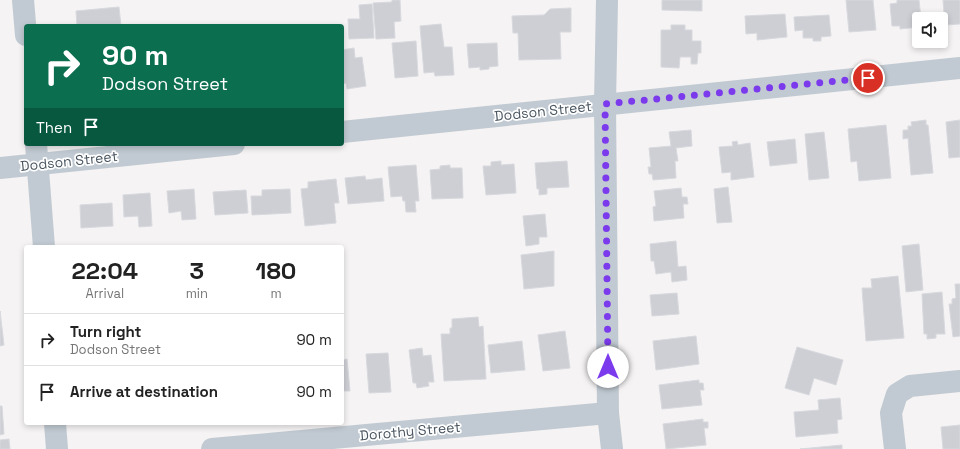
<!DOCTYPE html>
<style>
:root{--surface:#fff;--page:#f2f2f2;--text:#222;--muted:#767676;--line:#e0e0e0}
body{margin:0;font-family:"Space Grotesk",sans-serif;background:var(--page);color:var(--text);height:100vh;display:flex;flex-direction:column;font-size:15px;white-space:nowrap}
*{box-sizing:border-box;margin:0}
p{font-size:13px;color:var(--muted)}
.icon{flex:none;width:22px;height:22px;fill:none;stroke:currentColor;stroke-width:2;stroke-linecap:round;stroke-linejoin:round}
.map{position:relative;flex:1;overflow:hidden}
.details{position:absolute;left:24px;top:245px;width:320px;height:180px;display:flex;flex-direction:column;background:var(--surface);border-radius:4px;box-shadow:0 2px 6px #0003}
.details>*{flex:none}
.guide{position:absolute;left:24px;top:24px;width:320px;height:122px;border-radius:4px;box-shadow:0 2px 6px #0003;background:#0b6e4f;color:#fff;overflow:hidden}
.controls{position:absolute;left:912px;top:12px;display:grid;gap:8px}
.controls a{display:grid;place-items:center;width:36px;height:36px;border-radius:4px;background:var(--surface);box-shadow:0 2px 6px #0003;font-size:20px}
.pin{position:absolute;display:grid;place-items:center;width:34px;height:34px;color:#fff;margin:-17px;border:2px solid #fff;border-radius:50%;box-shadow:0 1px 4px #0007}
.me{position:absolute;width:44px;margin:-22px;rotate:0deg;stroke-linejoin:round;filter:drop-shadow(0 0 3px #0008)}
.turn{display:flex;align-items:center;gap:14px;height:84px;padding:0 12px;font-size:18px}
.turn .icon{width:52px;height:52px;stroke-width:2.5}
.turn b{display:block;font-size:28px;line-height:34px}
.then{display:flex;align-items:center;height:38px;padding:0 12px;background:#0003;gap:8px;font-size:15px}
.eta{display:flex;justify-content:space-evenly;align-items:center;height:68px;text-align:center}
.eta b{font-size:24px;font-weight:700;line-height:28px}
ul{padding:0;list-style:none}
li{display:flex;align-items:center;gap:12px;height:52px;padding:0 12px;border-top:1px solid var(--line)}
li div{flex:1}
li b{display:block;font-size:15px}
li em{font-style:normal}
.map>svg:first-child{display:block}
</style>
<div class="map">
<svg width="960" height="449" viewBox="0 0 960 449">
<rect width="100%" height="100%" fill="#f5f3f3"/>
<g fill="#cdcfd5" stroke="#d7d9de">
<polygon points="392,0 400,0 401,21 394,22 395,38 376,39 373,3 392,2"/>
<polygon points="662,0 702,0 702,11 662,10"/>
<polygon points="846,0 873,0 876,30 849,32"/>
<polygon points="897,0 919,0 921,19 919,19 919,27 900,29 900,26 892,26 890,4 897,3"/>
<polygon points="943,0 960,0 960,24 945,25"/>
<polygon points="372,4 374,38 349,39 348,19 360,19 359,5"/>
<polygon points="119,7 121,26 77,26 76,11"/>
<polygon points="571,8 571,32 560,32 561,59 519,60 518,33 513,33 512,16 544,15 550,9"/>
<polygon points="785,14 787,37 757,40 757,33 746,34 745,16"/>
<polygon points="829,15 831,36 821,37 821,41 813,41 813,38 803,38 803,30 795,31 794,17"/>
<polygon points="441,24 444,47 452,47 454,75 435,76 434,72 424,73 420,26"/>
<polygon points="671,25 685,25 685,30 692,30 692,41 701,41 701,53 698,53 697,64 691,64 691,57 680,57 679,68 661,67 661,30 671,30"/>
<polygon points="416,41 418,76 395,78 392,43"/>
<polygon points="497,43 498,66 489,67 489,69 480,70 480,67 469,68 467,44"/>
<polygon points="354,48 355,58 362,57 366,86 347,89 346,83 342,84 342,50"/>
<polygon points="926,120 926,125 928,125 933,173 911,175 908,138 903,139 903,130 908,130 908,126 912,126 911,122"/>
<polygon points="960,120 960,157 949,158 946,122"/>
<polygon points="886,125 891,178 859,181 857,161 851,162 848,129"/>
<polygon points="691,130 692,146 676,148 678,161 675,161 676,178 653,180 652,174 649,174 648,167 651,167 649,148 671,146 669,132"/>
<polygon points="824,132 829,178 809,180 805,134"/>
<polygon points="795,139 797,163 770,166 767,142"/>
<polygon points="737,141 738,145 750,143 754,177 731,180 731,172 722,173 719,147 733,146 732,142"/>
<polygon points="501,161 501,165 514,164 516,193 486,195 483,166 491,166 491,162"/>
<polygon points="567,161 569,187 547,188 547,194 539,195 539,189 537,189 535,163"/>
<polygon points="416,165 419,201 415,201 416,212 406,212 405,201 403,201 402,196 391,197 388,167"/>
<polygon points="450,165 450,168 462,168 463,198 432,199 430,170 440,169 440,166"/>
<polygon points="365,176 366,180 382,178 384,201 348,204 345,178"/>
<polygon points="336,179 339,203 334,203 336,223 305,226 301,189 308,188 308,182"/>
<polygon points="728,187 732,222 717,223 714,189"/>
<polygon points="681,188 682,197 687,197 688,204 683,204 684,218 654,221 653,207 656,206 654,191"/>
<polygon points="194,189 196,219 182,220 181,211 169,213 167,191"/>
<polygon points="290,189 291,213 252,215 251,196 262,196 262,190"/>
<polygon points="246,190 248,213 215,215 213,192"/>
<polygon points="150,193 152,226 139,227 138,216 124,217 123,195"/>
<polygon points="112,203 113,226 81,228 80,205"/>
<polygon points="545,214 547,237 539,237 539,244 526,246 523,216"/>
<polygon points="676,241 678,267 686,266 687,280 672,282 671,272 656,274 654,261 651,261 650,244"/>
<polygon points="919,244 923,290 906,292 902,246"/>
<polygon points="554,251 554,286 524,289 521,255"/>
<polygon points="898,276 904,338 866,341 862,288 872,288 871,279"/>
<polygon points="955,284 960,284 960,336 953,337 949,304 952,304 952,299 956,298"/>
<polygon points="942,292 945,334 936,334 936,338 927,339 927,334 924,334 922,294"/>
<polygon points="677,293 679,314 652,316 650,295"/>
<polygon points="0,311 4,345 0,346"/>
<polygon points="478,317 479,327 483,326 486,379 444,381 441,334 450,334 450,328 452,328 452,319"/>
<polygon points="565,331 570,368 543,371 538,335"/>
<polygon points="696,336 699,364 656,370 653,341"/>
<polygon points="522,341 525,370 491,373 488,345"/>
<polygon points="797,347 843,360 836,385 814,378 809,395 785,388"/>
<polygon points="422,348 423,356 431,355 434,382 428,382 429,386 417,388 416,383 413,383 409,350"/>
<polygon points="388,353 391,392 369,393 366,354"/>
<polygon points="347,359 350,391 342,391 342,360"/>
<polygon points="699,380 699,383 703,383 704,390 700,390 702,405 662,409 659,385"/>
<polygon points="840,398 842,419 837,420 838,433 796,437 794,412 819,410 818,400"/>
<polygon points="0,406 2,406 4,434 0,435"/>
<polygon points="703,419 703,422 708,422 708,428 704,428 706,445 666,449 663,424"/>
<polygon points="960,425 960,449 943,449 941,427"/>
<polygon points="9,439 10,449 0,449 0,440"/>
<polygon points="842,445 842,449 800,449"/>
</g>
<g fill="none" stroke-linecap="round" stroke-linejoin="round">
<g stroke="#c1cad2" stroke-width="22">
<polyline points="23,0 26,35"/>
<polyline points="607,0 605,104 608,413 612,449"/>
<polyline points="342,132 960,68"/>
<polyline points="36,144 44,247"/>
<polyline points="0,168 234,144"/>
<polyline points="55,423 57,449"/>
<polyline points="212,449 608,413"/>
<polyline points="895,449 891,413 897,394 910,386 960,381"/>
</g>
</g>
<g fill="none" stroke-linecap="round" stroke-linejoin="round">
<polyline stroke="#7c3aed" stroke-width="7" stroke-dasharray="0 12.6" points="608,367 605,104 868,78"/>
</g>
<g text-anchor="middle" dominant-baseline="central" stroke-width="3.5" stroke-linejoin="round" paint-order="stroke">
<g font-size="14" fill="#4a5661" stroke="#fff">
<text transform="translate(543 111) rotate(-6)">Dodson Street</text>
<text transform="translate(69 161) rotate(-6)">Dodson Street</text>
<text transform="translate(410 431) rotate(-5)">Dorothy Street</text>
</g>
</g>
</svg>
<div class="controls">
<a><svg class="icon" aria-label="sound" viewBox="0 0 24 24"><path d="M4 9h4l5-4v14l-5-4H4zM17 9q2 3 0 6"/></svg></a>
</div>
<div class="pin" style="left:868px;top:78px;background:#d93025"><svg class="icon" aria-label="arrive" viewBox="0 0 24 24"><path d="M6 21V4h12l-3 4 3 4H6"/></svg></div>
<svg class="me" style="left:608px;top:367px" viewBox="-20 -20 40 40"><circle r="19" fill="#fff"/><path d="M0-13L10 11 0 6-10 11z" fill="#7c3aed"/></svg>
<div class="guide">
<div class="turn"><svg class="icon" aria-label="right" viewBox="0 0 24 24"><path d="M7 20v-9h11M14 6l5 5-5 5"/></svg><div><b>90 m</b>Dodson Street</div></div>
<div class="then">Then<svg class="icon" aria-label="arrive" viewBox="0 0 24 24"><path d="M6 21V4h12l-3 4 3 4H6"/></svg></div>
</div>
<section class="details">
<div class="eta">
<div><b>22:04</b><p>Arrival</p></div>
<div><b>3</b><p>min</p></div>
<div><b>180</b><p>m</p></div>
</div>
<ul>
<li><svg class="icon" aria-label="right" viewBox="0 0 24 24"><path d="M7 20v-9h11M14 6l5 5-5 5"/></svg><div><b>Turn right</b><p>Dodson Street</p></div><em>90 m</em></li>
<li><svg class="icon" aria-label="arrive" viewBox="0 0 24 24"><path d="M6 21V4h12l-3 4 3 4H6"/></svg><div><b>Arrive at destination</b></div><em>90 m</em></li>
</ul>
</section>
</div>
